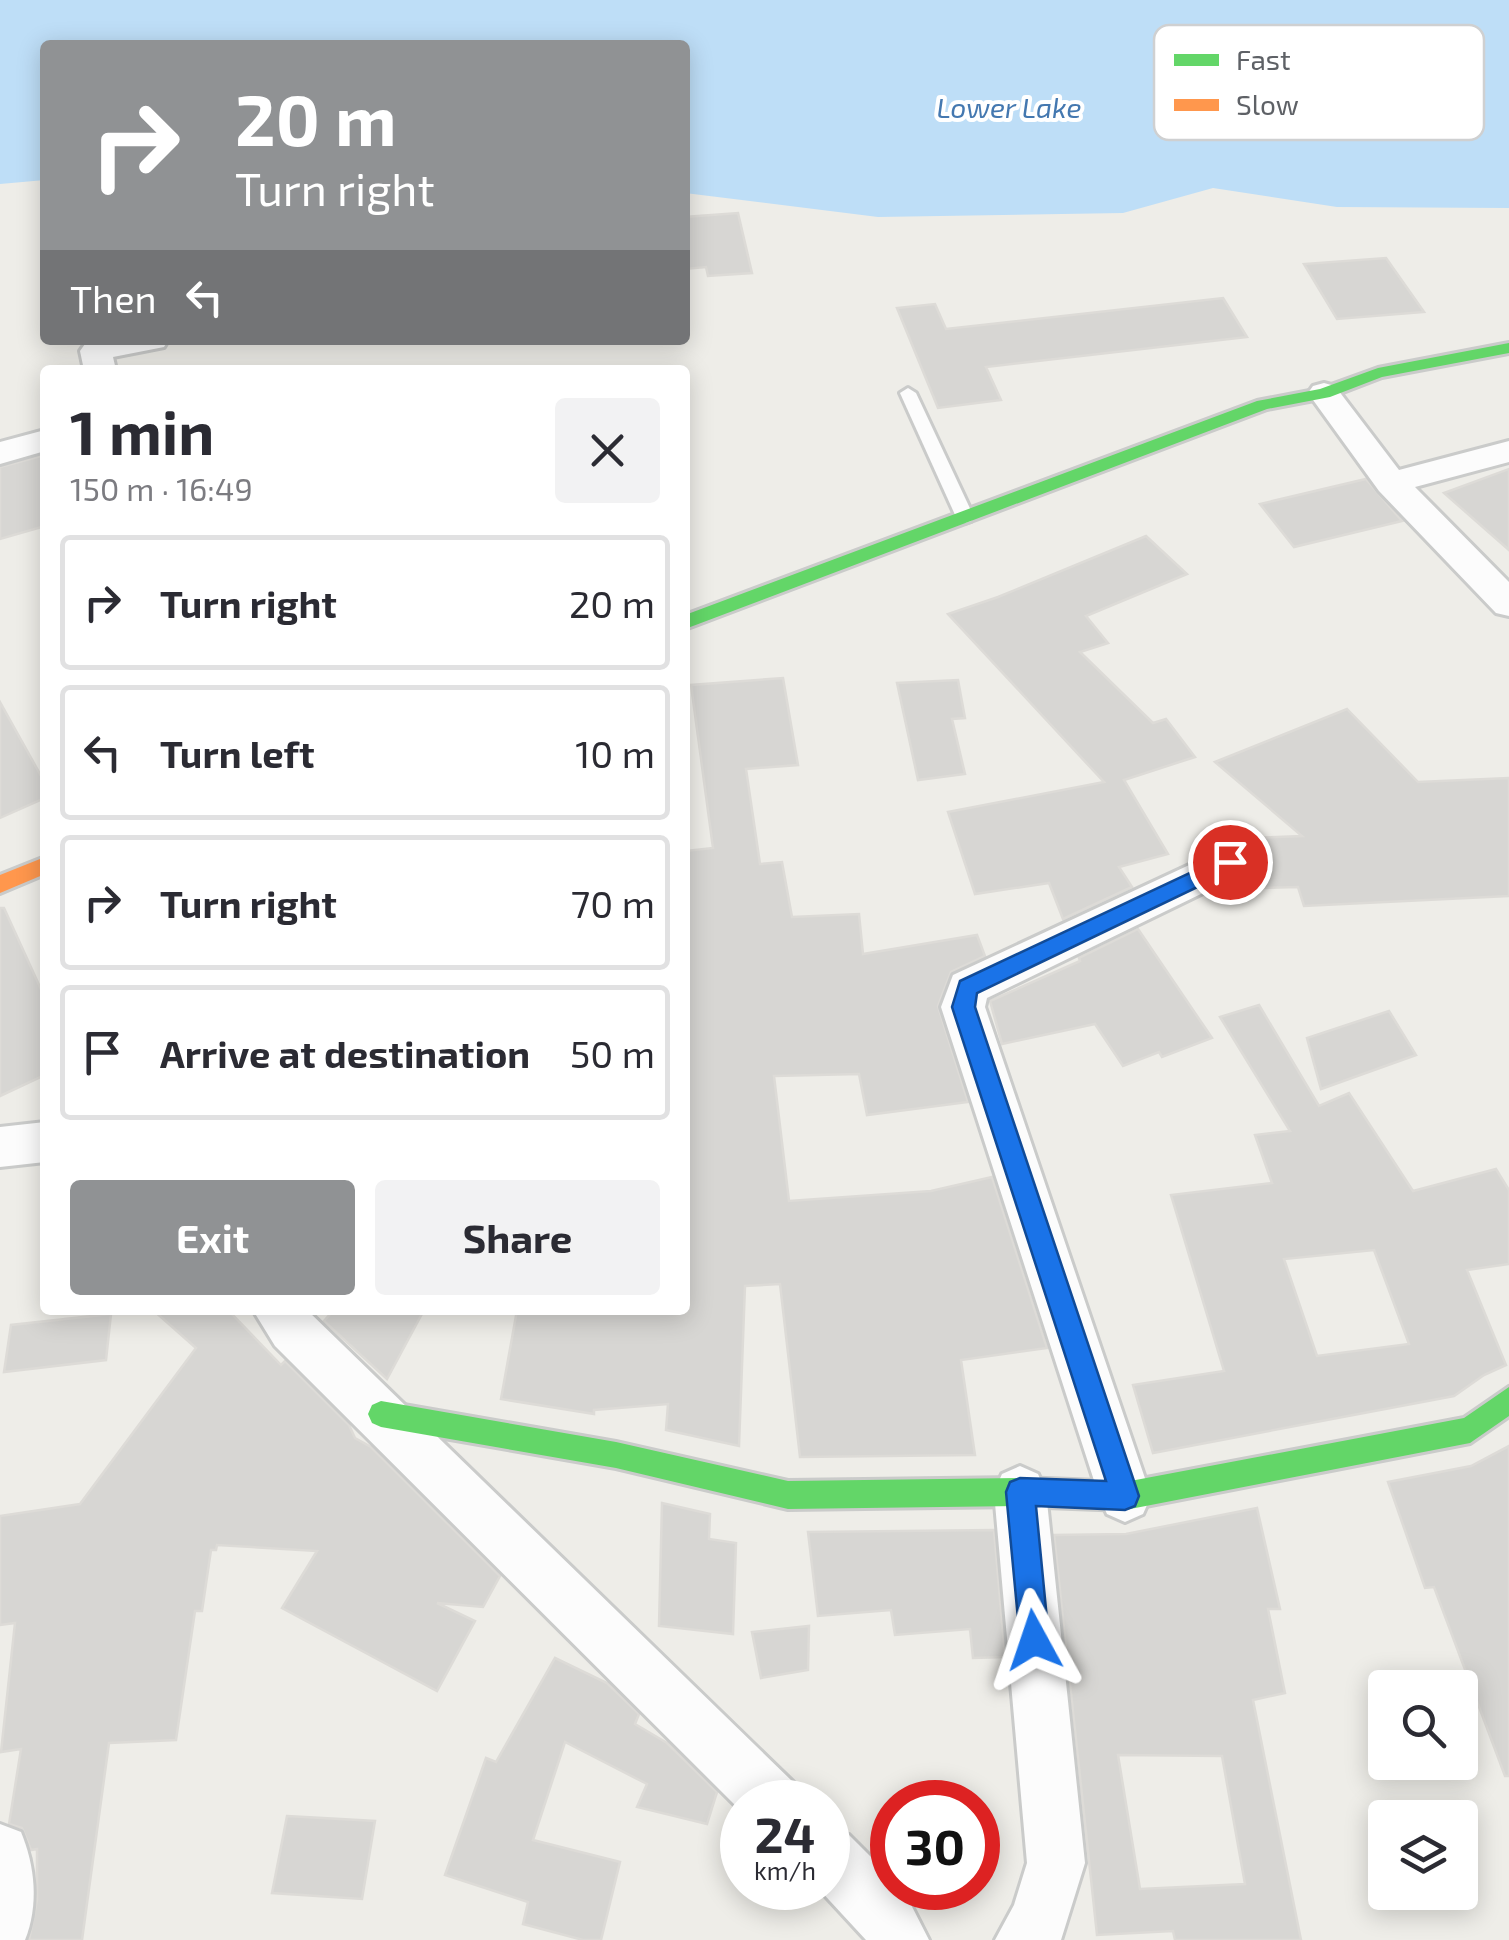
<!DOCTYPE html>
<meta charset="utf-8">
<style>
:root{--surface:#fff;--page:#f2f2f3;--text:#2b2b33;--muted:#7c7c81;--line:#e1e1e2;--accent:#909294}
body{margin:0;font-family:"Exo 2",sans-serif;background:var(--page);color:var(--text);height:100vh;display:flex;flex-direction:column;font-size:38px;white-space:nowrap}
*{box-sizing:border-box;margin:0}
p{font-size:32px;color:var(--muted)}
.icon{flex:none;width:55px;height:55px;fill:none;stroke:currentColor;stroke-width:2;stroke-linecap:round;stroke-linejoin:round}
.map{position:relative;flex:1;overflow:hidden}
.panel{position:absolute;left:40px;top:365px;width:650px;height:950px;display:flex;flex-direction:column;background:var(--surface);border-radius:10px;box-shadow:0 5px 25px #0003}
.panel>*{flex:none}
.guide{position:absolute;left:40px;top:40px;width:650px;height:305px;border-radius:10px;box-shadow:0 5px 25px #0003;background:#909294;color:#fff;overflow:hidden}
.fabs{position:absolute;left:1368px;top:1670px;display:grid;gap:20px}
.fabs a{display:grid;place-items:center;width:110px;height:110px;border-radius:10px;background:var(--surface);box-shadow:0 5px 25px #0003;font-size:50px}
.speed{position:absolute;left:720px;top:1780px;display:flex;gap:20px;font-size:50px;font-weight:700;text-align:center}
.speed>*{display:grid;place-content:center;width:130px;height:130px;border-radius:50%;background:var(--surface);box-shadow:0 5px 25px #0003;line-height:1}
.speed small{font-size:25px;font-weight:400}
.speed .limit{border:15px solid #d22;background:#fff;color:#111}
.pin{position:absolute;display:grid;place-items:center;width:85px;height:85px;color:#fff;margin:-42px;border:5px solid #fff;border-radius:50%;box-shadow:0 2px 10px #0007}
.me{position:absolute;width:110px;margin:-55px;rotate:355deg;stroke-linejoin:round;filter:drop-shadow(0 0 8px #0008)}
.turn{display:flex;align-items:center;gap:35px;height:210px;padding:0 30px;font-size:45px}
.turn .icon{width:130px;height:130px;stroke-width:2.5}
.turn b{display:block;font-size:70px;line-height:85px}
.then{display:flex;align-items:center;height:95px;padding:0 30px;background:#0003;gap:20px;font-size:38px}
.round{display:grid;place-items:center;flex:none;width:105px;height:105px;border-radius:10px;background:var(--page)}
.headline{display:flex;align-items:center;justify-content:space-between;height:170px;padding:0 30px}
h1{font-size:60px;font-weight:700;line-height:75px}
.button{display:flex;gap:20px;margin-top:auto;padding:20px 30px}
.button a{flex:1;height:115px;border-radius:10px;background:var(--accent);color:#fff;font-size:40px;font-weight:700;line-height:115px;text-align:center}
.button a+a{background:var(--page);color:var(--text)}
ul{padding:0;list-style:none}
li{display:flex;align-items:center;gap:30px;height:135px;margin:0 20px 15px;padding:0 10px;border:5px solid var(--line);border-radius:10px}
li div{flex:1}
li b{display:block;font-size:38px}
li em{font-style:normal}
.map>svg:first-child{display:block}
</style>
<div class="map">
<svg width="1509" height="1940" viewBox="0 0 1509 1940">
<rect width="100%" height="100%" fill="#eeede8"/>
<polygon fill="#bedef7" points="0,0 1509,0 1509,208 1337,207 1213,188 1123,213 878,217 685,193 685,45 45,45 45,180 0,184"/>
<g fill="#d7d6d3" stroke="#dddbd7" stroke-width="2.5" fill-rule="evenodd">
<polygon points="738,213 752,273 708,276 706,267 685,269 685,217"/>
<polygon points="1386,258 1424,312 1337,319 1304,264"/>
<polygon points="1223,298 1247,337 986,367 1001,400 938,408 897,308 935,304 946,329"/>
<polygon points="45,455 45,526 0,539 0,467"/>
<polygon points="1509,469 1509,550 1444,493"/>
<polygon points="1366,479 1402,521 1294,547 1260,504"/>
<polygon points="1146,536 1187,574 1086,616 1108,643 1080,652 1153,723 1166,719 1195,757 1124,780 1168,854 1119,867 1132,887 1063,919 1049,883 975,894 948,812 1104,782 948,614 998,597"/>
<polygon points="783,678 798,765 746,769 760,864 782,862 792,917 859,914 863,954 977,935 985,956 951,972 938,1006 968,1102 867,1115 859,1074 774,1076 789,1201 931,1191 992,1177 1047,1348 961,1360 975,1455 800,1457 780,1284 745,1286 739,1446 666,1430 668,1404 594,1410 594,1414 501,1399 517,1310 685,1310 685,851 713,848 691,685"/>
<polygon points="958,680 965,718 952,719 965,774 918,780 897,683"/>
<polygon points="0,702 45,783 45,798 0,818"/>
<polygon points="1347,709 1418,782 1509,778 1509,896 1304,906 1298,887 1264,888 1249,838 1302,836 1215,762"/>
<polygon points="0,908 4,908 45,998 45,1075 0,1096"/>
<polygon points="1138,929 1212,1038 1162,1057 1159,1052 1123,1066 1095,1024 1002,1044 990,1001 1080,961 1079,958"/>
<path d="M1259,1005L1319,1106L1349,1093L1413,1191L1496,1169L1509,1190V1264L1467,1270L1506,1365L1484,1375L1454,1396L1153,1453L1133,1385L1224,1371L1171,1195L1272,1183L1255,1135L1290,1131L1220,1017ZM1374,1250L1409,1344L1317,1356L1284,1259Z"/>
<polygon points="1389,1011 1416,1055 1321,1089 1307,1038"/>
<polygon points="153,1310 228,1310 281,1365 285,1361 349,1425 355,1438 371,1447 500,1576 483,1607 437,1603 475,1621 437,1691 282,1608 317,1551 217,1545 216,1550 211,1550 202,1611 195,1611 176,1740 109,1743 82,1940 29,1940 37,1900 37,1849 31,1850 22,1828 9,1824 21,1749 1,1752 15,1623 0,1625 0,1516 80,1504 196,1348"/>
<polygon points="334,1310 424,1310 387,1379 324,1321"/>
<polygon points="111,1314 106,1360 4,1372 11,1325"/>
<polygon points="1509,1446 1509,1776 1505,1776 1434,1587 1425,1588 1388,1482 1471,1466"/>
<polygon points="662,1503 710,1514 709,1539 736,1543 733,1634 659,1626"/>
<path d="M1257,1508L1280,1609H1268L1285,1693L1253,1700L1301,1940H1175L1173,1931L1097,1935L1054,1535L1126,1534ZM1118,1755L1222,1756L1245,1884L1140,1889Z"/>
<polygon points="994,1530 1005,1657 973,1658 970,1629 895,1635 891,1610 818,1616 808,1532"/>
<polygon points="809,1626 808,1670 761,1678 752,1632"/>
<polygon points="555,1658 607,1683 639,1714 635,1724 667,1743 717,1792 707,1824 637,1807 647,1784 565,1742 533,1840 620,1862 601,1940 583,1940 523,1924 528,1902 445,1875 486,1758 496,1762"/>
<polygon points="287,1816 375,1821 362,1899 272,1893"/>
</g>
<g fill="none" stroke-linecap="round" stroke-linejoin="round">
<defs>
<polygon id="lane" points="908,388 916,393 974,517 971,521 965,523 956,517 900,393"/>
<g id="street">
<polygon points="105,340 168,340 164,347 113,357 116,370 84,370 80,351 85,344"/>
<polygon points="1324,383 1335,386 1399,470 1509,441 1509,462 1415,487 1509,582 1509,616 1496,613 1379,491 1308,393 1313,386"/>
<polygon points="45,430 45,451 0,464 0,442"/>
<polygon points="1230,846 1244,851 1250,862 1244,873 987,998 985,1007 1151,1496 1143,1514 1125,1522 1107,1514 1099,1496 941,1007 953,975"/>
<polygon points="45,1122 45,1162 0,1167 0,1127"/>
<polygon points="253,1310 307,1310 793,1782 802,1802 742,1802 742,1812 275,1346"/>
<polygon points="1020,1466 1038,1474 1046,1492 1085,1863 1061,1940 995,1940 1014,1905 1027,1863 994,1492 1002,1474"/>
<path d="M0,1824L21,1832C35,1866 39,1905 25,1940H0Z"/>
<polygon points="828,1827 849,1835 892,1878 892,1888 903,1889 929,1940 866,1940 818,1888 828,1888"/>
</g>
<g id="fast">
<polygon points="1509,343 1509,353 1382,377 1330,397 1267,409 685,629 685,615 1257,401 1320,389 1378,368"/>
<polygon points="1509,1387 1509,1416 1470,1443 1125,1510 1020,1506 788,1509 616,1468 381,1427 372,1423 368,1414 372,1405 381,1401 616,1442 788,1481 1020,1478 1125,1482 1464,1418"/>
</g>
<polygon id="slow" points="45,857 45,874 0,893 0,875"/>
</defs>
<use href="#lane" stroke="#cacbca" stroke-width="6"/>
<use href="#street" stroke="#cacbca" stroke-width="6"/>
<use href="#fast" stroke="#cacbca" stroke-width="6"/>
<use href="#slow" stroke="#cacbca" stroke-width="6"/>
<use href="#lane" fill="#fcfcfc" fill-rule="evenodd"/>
<use href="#street" fill="#fcfcfc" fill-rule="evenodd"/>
<use href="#fast" fill="#63d668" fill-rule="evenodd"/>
<use href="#slow" fill="#ff974d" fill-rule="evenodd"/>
</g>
<polygon fill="#1a73e8" stroke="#114b97" stroke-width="2.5" points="1230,854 1237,856 1241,862 1237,868 977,993 975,1007 1139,1496 1135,1506 1125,1510 1036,1506 1049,1640 1045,1651 1034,1655 1024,1651 1020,1640 1006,1492 1010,1482 1020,1478 1106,1481 952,1007 960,981"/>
<g text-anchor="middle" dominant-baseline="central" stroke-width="8" stroke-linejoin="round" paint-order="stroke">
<g font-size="28" font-style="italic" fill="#4478b0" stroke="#fff">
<text x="1009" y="107">Lower Lake</text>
</g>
</g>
<rect x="1154" y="25" width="330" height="115" rx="15" fill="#fff" stroke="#cfd0d1" stroke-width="2.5"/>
<rect x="1174" y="54" width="45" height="12" fill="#63d668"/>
<rect x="1174" y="99" width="45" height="12" fill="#ff974d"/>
<g font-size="28" fill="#5e6166">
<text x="1236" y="70">Fast</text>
<text x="1236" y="115">Slow</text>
</g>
</svg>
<div class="fabs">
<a><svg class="icon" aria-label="search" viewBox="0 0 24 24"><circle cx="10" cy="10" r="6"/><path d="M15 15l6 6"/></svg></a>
<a><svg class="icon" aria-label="layers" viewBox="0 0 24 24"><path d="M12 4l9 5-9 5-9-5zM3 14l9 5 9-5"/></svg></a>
</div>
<div class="speed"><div>24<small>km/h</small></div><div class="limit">30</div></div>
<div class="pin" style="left:1230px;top:862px;background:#d93025"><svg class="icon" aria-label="arrive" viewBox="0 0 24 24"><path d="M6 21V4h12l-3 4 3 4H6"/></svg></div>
<svg class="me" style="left:1034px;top:1640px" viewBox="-20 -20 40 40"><path d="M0-17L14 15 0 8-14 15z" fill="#1a73e8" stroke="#fff" stroke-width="4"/></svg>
<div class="guide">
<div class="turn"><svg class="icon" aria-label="right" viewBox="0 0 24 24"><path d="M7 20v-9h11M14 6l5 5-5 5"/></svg><div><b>20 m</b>Turn right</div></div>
<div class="then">Then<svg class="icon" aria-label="left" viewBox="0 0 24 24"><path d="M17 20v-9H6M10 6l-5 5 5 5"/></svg></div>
</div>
<section class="panel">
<div class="headline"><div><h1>1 min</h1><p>150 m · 16:49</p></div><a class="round"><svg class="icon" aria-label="close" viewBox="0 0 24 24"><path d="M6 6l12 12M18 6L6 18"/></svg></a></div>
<ul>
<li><svg class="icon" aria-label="right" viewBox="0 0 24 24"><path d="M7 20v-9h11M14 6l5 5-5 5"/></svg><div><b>Turn right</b></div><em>20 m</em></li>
<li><svg class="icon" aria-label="left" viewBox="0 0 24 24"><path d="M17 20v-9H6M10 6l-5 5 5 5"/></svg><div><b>Turn left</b></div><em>10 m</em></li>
<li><svg class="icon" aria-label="right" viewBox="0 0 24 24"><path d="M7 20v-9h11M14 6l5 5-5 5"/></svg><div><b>Turn right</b></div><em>70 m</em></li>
<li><svg class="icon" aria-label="arrive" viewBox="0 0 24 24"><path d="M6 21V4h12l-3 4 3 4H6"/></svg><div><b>Arrive at destination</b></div><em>50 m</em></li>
</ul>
<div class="button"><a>Exit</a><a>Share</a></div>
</section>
</div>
